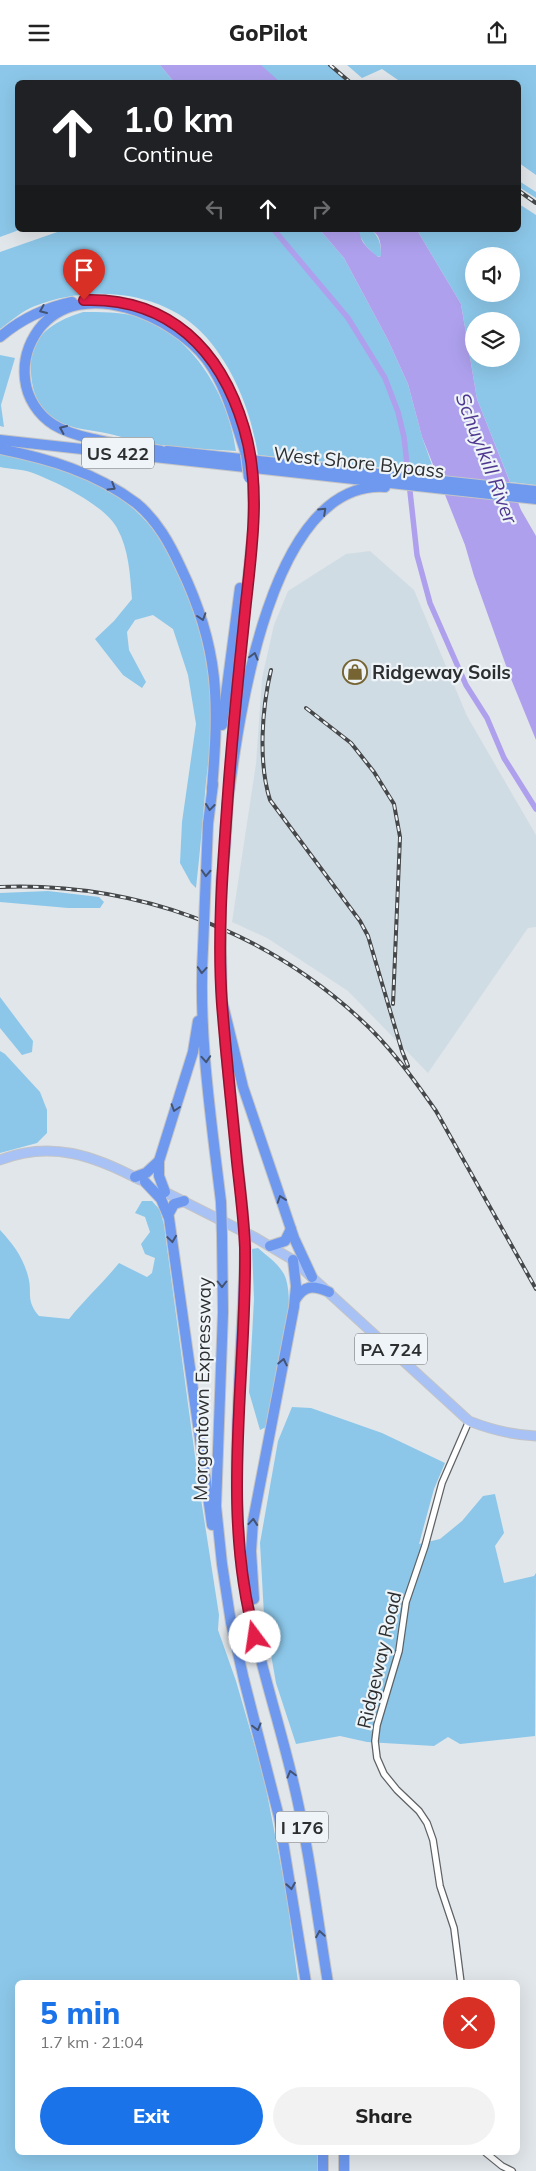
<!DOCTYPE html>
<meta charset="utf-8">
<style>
:root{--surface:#fff;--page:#f2f2f2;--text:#222;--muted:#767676;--accent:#1a73e8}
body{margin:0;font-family:Mulish,sans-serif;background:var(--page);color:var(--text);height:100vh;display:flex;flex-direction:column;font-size:19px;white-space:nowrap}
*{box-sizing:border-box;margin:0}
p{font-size:16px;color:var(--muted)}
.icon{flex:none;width:28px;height:28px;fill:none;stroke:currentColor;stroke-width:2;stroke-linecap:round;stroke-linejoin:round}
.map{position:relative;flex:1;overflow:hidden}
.drawer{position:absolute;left:15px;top:1915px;width:505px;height:175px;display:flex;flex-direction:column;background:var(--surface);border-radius:8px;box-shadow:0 5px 20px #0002}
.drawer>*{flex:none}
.guide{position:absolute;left:15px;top:15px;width:506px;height:152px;border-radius:8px;box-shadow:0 5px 20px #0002;background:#202124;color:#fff;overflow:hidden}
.tools{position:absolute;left:465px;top:182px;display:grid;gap:10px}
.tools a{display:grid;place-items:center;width:55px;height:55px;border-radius:50%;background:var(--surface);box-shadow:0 5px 20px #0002;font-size:25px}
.pin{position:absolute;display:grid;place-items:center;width:42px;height:42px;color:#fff;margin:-51px -21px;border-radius:50% 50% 50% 0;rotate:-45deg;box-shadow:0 0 5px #0007}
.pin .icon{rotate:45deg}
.me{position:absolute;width:55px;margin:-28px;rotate:346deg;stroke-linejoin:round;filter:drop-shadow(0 0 4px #0008)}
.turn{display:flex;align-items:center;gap:18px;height:105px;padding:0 25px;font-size:22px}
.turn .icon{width:65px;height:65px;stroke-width:2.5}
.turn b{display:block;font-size:35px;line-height:42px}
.lanes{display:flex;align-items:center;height:48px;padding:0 25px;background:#0003;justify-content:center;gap:25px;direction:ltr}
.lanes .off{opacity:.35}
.round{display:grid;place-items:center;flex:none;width:52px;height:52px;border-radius:26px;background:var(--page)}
.summary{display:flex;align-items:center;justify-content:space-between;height:85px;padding:0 25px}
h1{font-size:30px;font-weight:800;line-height:38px;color:var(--accent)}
.cta{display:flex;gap:10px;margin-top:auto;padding:10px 25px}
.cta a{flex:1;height:58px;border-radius:30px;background:var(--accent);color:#fff;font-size:20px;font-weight:800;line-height:58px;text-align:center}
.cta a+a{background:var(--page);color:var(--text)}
header{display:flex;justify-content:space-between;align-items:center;height:65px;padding:0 25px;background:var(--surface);font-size:22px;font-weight:800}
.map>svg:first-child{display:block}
</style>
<header><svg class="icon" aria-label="menu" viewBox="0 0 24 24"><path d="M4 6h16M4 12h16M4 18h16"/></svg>GoPilot<svg class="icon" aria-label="share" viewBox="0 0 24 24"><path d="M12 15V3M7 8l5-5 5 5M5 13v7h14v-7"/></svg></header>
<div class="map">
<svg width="536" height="2106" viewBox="0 0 536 2106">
<rect width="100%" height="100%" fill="#e1e6ea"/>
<polygon fill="#d0dce4" points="370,486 414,525 467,651 536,770 536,862 528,863 428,1008 348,926 267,873 232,857 256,699 262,613 274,560 288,526 346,489"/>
<g fill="#8cc7e9" fill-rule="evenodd">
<polygon points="0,0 160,0 174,17 18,18 18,165 19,165 0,172"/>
<polygon points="237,0 330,0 351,17 256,17"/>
<polygon points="347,0 536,0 536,110 519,98 519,18 401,17 382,4 362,13"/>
<polygon points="519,116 536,127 536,133 519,122"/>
<path d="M519,139L536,150V420L510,417L477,334L461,239L417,165H519ZM474,191H511V229H474ZM474,256H511V294H474Z"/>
<path d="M63,165H320L344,193L388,275L408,319L422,372L435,408L258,390C251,347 235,306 207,273C165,225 91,219 35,241C22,246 11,256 0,264V187Z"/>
<path d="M360,165L373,166C380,174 381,181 381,191L377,192L366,181L359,170Z"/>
<path d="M83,247C101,247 119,247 136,251C193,268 229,332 236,386C208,384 180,383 152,379C134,377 118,370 100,367C84,364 67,363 53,353C34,340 30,317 31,296C33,267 60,254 83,247Z"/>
<polygon points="0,290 15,293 1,340 4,362 0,361"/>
<path d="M0,388C48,396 101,413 137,447C187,493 212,591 212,657C212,677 208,697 206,717C203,752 200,787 196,823L191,818L180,798L182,757L196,659L188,610L173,564L153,550L135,555L127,567L129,585L146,617L142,623L123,610L95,574L114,556L132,534C130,509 129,485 117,463C105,440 55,416 30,407C21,404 10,404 0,402Z"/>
<polygon points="48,826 99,832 104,837 100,843 68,843 0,837 0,828"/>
<polygon points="0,932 33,976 32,987 22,990 0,963"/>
<polygon points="0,986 5,989 40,1027 47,1045 47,1068 37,1078 0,1088"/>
<path d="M142,1136H152L160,1145L164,1160L199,1421L219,1550L218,1565L236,1616L264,1713L287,1832L298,1917L18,1918V2088H317V2106H0V1165C13,1179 23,1192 28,1211C33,1229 25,1234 39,1251L69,1254C84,1235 103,1218 119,1198L147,1212L152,1208L155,1193L145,1189L141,1179L150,1167L145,1152L135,1148Z"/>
<path d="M258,1183C267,1191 282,1201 286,1214C297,1252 274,1322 266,1362L260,1365L249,1327L254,1234L252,1184Z"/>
<polygon points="292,1342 311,1343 382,1368 445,1398 434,1424 419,1479 440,1474 462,1456 483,1431 495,1429 504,1468 495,1481 504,1518 534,1511 536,1508 535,1671 460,1679 448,1672 434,1681 367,1677 340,1671 296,1679 276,1618 264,1550 260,1478 278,1376"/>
</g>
<g fill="#aea0ed">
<polygon points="160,0 261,0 280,17 174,17"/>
<path d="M320,165H360C358,176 370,185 378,192L381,191C381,180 381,169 370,165H417L461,239L477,334L521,445L536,471V675L509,609L474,511L465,480L422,372L408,319L388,275L344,193Z"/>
</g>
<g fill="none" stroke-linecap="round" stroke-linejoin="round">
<polyline stroke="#aea0ed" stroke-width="5.5" points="274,165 348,253 385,313 398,347 404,372 417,490 430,538 466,620 487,653 504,693 536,744"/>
<defs>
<g id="minor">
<polyline points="461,1918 454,1863 440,1821 433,1775 427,1758 419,1746 397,1725 384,1709 377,1693 375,1676 377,1660 399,1586 406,1537 425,1481 442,1418 469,1356"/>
<polyline points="486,2088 502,2101 512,2106"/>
</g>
<g id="primary">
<path d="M0,1095C51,1075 95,1091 140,1115"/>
<path d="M159,1124L256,1173L293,1195L469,1356C492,1365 512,1370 536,1371"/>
</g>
<g id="motorway">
<path d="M0,272C21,254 44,243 72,237"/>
<polyline points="0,375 536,434"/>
<path d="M0,384C49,394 95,407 136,438C157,455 170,479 181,503C220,584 219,637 212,724"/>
<path d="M161,386C131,380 80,376 54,360C38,350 27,333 25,314C23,296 28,279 39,264C81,210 174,251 207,295C228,324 235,357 246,389"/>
<polyline points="167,386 536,426"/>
<polyline points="233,659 253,464 253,408"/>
<polyline points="222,660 240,523"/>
<path d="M227,742C238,659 268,415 385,422"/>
<polyline points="208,759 213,719"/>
<polyline points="225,785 228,736"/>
<path d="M203,883C198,968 211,1053 221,1137"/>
<polyline points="221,887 222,942"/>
<polyline points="222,936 243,1022 294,1173 312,1212"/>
<polyline points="225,976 243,1149"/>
<polyline points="135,1112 146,1108 159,1096"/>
<polyline points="145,1117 161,1134 169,1153 212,1460"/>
<polyline points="165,1127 159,1111 159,1096 193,987 198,956"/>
<polyline points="168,1150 174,1139 184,1136"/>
<polyline points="222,1170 223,1247 216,1441 222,1499 231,1558 244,1615 279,1752 306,1918"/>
<polyline points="270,1181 285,1176 291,1164"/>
<path d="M245,1182C243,1284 230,1394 241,1496C250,1571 276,1643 293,1716C309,1782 317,1851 328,1918"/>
<path d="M295,1235C304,1220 313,1220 329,1227"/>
<polyline points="254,1534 251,1486 253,1456 294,1242 296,1221 293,1195"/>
<polyline points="323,2088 323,2106"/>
<polyline points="344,2088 344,2106"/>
</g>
</defs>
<use href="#minor" stroke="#5e6265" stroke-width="8"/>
<use href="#primary" stroke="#c4c4c5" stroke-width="11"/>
<use href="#motorway" stroke="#c4c4c5" stroke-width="12"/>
<use href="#minor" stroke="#fff" stroke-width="5.5"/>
<use href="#primary" stroke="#a8c2f5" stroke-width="9"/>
<use href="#motorway" stroke="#6e99ef" stroke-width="10"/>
<defs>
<g id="rail">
<polyline points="330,0 351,18"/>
<polyline points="519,126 536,138"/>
<path d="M271,605C262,643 258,697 270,735L360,856L368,871L402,986L408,1001"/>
<polyline points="306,643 351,678 374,707 394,739 400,772 393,939"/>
<path d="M0,822C132,817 261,863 359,953C389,980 413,1013 436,1046L536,1224"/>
</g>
</defs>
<use href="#rail" stroke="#454749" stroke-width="4"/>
<use href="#rail" stroke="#eef4f7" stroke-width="2" stroke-dasharray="5.5" stroke-linecap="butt"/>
<defs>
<g id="motorway-bridge">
<polyline points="246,389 249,413"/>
<polyline points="203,883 208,759"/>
<polyline points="221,887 221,817 225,785"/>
<polyline points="221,1137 222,1170"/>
<polyline points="243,1149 245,1182"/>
</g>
</defs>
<use href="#motorway-bridge" stroke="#c4c4c5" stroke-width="12" stroke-linecap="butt"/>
<use href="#motorway-bridge" stroke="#6e99ef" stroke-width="10"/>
</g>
<defs><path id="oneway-chevron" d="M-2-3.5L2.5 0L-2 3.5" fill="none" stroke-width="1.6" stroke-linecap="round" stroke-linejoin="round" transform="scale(1.25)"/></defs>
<g stroke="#435372">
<use href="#oneway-chevron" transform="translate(43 245) rotate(157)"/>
<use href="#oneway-chevron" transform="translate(63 364) rotate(-156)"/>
<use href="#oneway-chevron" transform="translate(112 422) rotate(32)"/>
<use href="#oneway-chevron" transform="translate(323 446) rotate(-43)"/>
<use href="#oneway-chevron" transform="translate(202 552) rotate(72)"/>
<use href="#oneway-chevron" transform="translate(254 591) rotate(-75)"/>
<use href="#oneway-chevron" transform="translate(210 742) rotate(97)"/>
<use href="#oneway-chevron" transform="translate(206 808) rotate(93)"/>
<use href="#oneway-chevron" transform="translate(202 905) rotate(94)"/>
<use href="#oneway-chevron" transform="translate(206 994) rotate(86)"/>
<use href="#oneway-chevron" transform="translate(175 1043) rotate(108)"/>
<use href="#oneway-chevron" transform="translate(281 1134) rotate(-109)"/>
<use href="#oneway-chevron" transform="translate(172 1174) rotate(82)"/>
<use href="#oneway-chevron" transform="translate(222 1219) rotate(90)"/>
<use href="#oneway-chevron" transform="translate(283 1297) rotate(-78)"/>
<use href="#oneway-chevron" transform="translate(253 1457) rotate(-85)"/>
<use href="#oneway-chevron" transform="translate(257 1662) rotate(75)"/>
<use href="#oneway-chevron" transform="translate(291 1709) rotate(-105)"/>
<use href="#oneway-chevron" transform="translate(291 1821) rotate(81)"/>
<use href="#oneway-chevron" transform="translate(320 1869) rotate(-99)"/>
</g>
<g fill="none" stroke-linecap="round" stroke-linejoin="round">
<defs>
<path id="route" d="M84,235C169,232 221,285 244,363C263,426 250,493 244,557C238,614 232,672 228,729C223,799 217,869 222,939C226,991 232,1044 237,1097C240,1125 244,1154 245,1183C247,1312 220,1445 255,1572"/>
</defs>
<use href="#route" stroke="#92132f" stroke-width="12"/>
<use href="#route" stroke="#e11d48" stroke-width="9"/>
</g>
<defs>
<symbol id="shop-ring" viewBox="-11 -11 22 22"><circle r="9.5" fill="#eef4f7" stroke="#766533" stroke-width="1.5"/><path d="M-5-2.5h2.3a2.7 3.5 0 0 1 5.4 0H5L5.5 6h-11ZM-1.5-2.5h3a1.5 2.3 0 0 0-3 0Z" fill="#766533"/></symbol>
</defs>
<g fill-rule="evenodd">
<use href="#shop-ring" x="341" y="593" width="28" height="28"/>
</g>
<g text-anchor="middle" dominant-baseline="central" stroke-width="4.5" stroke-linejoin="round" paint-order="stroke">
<g fill="#eef4f7" stroke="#66696b" stroke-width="1">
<rect x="82" y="372.5" width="72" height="31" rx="4"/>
<rect x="355" y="1268.5" width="72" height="31" rx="4"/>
<rect x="276" y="1746.5" width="52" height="31" rx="4"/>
</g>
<g font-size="18" font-weight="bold" fill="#2c2e2f">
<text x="118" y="388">US 422</text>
<text x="391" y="1284">PA 724</text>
<text x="302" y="1762">I 176</text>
</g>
<g font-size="19" fill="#2c2e2f" stroke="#eef4f7">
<text transform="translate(359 397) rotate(6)">West Shore Bypass</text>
<text transform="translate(202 1324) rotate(-89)">Morgantown Expressway</text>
<text transform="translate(379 1595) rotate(-77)">Ridgeway Road</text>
</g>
<g font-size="19" font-weight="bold" fill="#2c2e2f" stroke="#eef4f7" text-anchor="start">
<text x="372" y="607">Ridgeway Soils</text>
</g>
<g font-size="20" font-style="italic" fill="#503891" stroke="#eef4f7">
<text transform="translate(487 393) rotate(69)">Schuylkill River</text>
</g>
</g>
</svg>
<div class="tools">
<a><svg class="icon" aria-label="sound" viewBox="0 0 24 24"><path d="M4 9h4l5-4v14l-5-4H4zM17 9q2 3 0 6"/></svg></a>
<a><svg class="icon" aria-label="layers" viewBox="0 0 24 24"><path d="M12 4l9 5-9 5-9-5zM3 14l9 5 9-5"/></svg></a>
</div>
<div class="pin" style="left:84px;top:235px;background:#d93025"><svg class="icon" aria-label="arrive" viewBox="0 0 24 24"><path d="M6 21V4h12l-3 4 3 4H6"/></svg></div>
<svg class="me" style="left:255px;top:1572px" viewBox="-20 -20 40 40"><circle r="19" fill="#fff"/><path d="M0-13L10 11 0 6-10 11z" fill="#e11d48"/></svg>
<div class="guide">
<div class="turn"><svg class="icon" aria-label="ahead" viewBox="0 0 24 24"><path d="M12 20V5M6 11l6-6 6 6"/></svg><div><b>1.0 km</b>Continue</div></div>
<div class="lanes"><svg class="icon off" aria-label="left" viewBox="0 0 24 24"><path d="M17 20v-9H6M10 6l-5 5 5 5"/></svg><svg class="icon" aria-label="ahead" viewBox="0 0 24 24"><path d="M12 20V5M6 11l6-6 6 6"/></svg><svg class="icon off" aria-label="right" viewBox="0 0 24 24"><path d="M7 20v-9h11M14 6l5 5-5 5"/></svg></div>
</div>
<section class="drawer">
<div class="summary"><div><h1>5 min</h1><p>1.7 km · 21:04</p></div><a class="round" style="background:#d93025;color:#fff"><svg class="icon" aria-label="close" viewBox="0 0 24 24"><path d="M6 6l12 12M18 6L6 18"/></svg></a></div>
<div class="cta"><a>Exit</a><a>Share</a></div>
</section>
</div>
